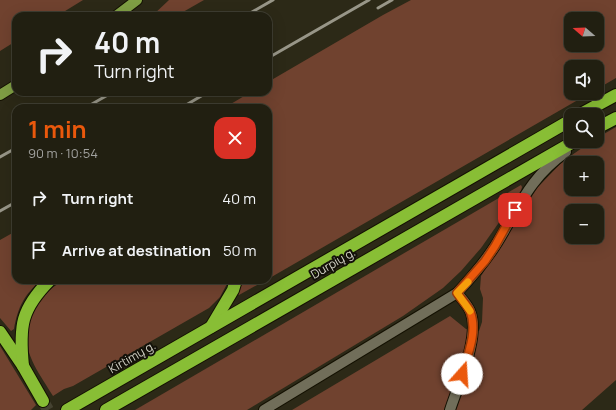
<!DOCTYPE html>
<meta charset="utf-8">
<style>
:root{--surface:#211f11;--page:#29271a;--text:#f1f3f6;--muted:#a2a29f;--line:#3e3d31;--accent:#ea580c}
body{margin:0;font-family:Manrope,sans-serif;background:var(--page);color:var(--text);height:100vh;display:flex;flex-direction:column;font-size:15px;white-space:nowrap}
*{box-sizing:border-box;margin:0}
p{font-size:13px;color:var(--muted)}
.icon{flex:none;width:22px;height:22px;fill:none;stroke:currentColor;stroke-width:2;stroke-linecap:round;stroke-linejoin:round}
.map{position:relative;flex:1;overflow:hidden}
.side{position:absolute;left:12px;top:104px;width:260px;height:180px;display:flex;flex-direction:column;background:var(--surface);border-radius:12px;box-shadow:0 4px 16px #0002,0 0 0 1px var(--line)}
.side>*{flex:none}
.guide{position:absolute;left:12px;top:12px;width:260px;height:84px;border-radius:12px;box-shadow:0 4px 16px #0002,0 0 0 1px var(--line);background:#211f11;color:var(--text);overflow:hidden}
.needle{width:26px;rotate:289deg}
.controls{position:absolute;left:564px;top:12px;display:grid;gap:8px}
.controls a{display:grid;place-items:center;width:40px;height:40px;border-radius:8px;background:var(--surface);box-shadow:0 4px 16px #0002,0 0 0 1px var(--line);font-size:20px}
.pin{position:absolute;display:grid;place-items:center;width:34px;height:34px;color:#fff;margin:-17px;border-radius:8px;box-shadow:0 2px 6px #0006}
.me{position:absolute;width:44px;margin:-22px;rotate:19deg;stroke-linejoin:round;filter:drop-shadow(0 0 3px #0008)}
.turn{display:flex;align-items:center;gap:14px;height:84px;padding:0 16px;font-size:18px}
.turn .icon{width:52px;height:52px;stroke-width:2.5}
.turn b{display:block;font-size:28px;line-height:34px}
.round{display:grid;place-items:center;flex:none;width:42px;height:42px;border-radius:12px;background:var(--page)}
.summary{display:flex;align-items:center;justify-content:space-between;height:68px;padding:0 16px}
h1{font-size:24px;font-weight:700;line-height:30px;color:var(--accent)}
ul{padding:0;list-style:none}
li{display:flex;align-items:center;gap:12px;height:52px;padding:0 16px}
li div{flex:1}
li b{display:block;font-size:15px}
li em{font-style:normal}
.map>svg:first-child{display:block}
</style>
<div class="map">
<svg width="616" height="410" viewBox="0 0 616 410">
<rect width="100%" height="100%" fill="#2c2917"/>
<g fill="#70422f" fill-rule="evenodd">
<polygon points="0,0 83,0 57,16 16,16 16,41 0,51"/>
<polygon points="169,0 204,0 176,16 152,16"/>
<path d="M411,0H616V78L597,89V67H571V93H590L268,279V108H224L251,92H268V82L383,15ZM571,19H597V45H571Z"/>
<path d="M616,127V380L582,410H292L450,316L466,329L479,331L482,322L483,298L480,289L481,276L520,214L538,187L562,162L592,141H597V138ZM571,163H597V189H571ZM571,211H597V237H571Z"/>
<polygon points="521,185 522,187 521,191 481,248 461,271 443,288 403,316 247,410 135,410"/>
<path d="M16,231V280H41C24,295 18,307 14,329L11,331L0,318V240Z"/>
<path d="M64,280H229L220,297L209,308L73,386L64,389L53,396C41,376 24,355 26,330C27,326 30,320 31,316C38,298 48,290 64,280Z"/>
<polygon points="241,280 266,280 239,295 238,294"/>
<polygon points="0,346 36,405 31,410 0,410"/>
</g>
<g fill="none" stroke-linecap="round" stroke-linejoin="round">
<polyline stroke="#454231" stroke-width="12" stroke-dasharray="12 6" stroke-linecap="butt" points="43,401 48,410"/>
<defs>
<g id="street">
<path d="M264,410L457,293C471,278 484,263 495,246C519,208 528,179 566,152"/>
<path d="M450,410C458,385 481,335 470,311C467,304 461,298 457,293"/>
</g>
<g id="primary">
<polyline points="116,16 137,0"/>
<polyline points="0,95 16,85"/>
</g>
<g id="highway">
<polyline points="579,115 616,95"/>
<polyline points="597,128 616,118"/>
<polyline points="211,327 233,290 236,280"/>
<polyline points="0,332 23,366 43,401"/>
<path d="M23,366C19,326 21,309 50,280"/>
<polyline points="67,410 571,120"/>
<polyline points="106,410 575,141"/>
</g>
</defs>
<use href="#street" stroke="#141102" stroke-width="12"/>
<use href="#primary" stroke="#141102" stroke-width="12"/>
<use href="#highway" stroke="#141102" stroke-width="14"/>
<use href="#street" stroke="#716e5a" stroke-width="10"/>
<use href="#primary" stroke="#7f9e44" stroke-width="10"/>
<use href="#highway" stroke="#88be35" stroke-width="12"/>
<g stroke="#989688" stroke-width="3">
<polyline points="378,8 392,0"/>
<polyline points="245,16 273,0"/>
<polyline points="268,58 369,0"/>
<polyline points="85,108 113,92"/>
<polyline points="181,108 208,92"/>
<polyline points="0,157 16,148"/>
<polyline points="0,211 16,202"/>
</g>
</g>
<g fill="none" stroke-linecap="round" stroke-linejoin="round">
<defs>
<path id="route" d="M462,374C468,354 478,331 470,311C467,305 461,299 457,293L485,261L495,246L515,210"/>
</defs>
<use href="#route" stroke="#983908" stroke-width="10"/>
<use href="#route" stroke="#ea580c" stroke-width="7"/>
<polyline stroke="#f59e0b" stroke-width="7" points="468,282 457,293 470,311"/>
</g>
<g text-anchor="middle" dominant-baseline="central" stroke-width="4" stroke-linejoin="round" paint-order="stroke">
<g font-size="12" fill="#d4d3c7" stroke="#131109">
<text transform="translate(333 263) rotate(-30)">Durpių g.</text>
<text transform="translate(132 357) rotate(-30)">Kirtimų g.</text>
</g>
</g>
</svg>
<div class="controls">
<a><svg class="needle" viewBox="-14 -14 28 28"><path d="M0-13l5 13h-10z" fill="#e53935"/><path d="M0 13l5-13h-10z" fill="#a2a29f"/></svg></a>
<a><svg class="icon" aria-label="sound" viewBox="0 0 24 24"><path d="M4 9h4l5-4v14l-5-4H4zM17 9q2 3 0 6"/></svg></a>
<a><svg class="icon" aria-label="search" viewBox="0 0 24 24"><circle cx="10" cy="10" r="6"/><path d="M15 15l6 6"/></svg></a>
<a>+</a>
<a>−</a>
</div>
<div class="pin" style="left:515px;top:210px;background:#d93025"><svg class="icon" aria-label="arrive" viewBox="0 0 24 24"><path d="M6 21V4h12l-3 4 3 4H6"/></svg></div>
<svg class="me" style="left:462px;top:374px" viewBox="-20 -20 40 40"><circle r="19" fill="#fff"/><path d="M0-13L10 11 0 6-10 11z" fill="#ea580c"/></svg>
<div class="guide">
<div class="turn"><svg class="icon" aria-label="right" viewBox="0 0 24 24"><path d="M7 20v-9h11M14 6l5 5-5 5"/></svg><div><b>40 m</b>Turn right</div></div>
</div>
<section class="side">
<div class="summary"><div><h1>1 min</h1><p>90 m · 10:54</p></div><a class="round" style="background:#d93025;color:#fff"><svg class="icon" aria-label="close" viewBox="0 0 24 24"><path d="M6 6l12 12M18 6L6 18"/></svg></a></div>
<ul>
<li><svg class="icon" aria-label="right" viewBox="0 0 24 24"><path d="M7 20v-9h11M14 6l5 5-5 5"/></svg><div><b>Turn right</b></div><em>40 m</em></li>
<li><svg class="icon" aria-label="arrive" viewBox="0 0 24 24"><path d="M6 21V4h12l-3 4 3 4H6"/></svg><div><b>Arrive at destination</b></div><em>50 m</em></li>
</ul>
</section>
</div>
